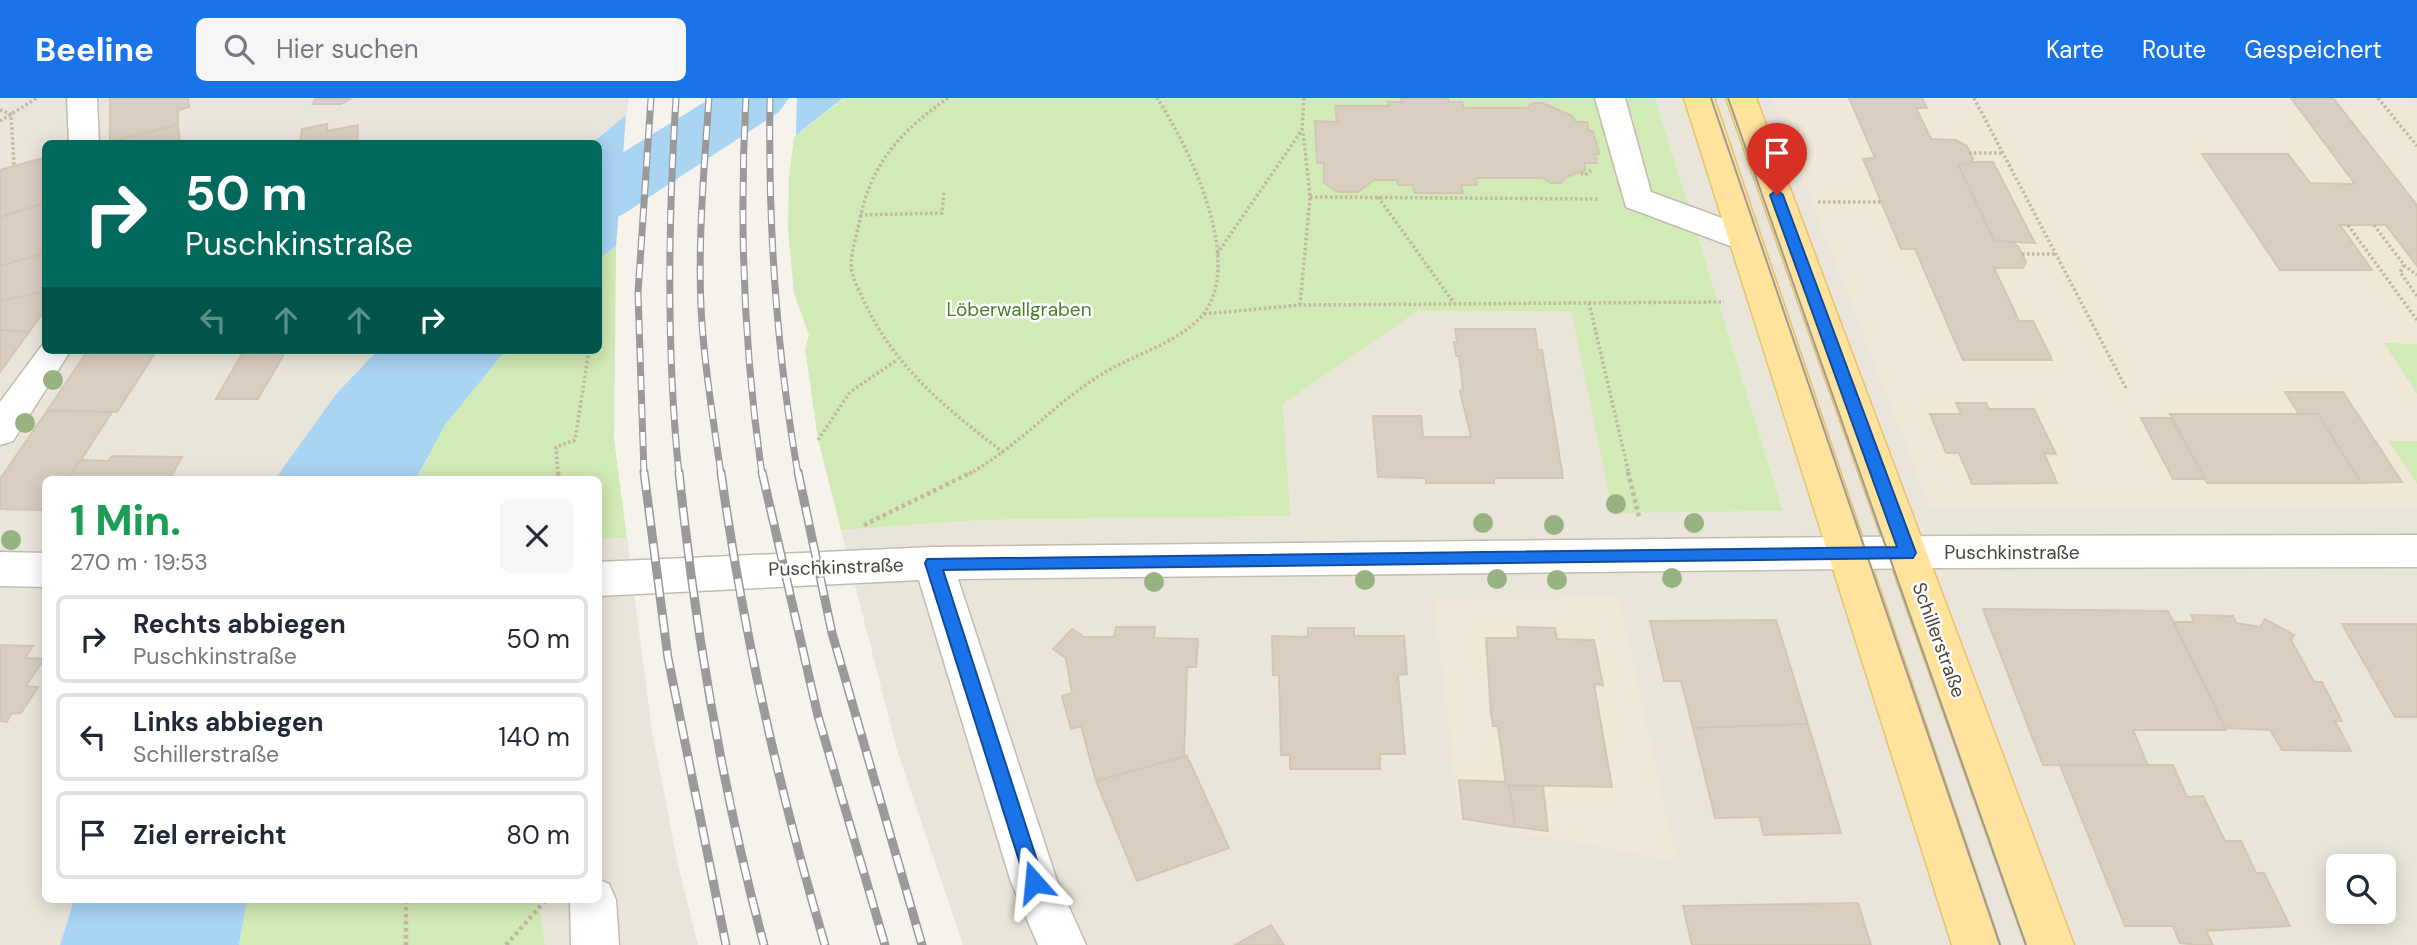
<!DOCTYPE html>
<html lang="de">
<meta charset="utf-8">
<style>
:root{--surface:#fff;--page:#f6f6f7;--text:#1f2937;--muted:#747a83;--line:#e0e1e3;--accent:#1a73e8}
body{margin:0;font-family:"DM Sans",sans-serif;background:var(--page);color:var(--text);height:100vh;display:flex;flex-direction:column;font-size:26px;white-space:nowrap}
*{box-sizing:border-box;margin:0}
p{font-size:23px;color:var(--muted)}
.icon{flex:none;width:38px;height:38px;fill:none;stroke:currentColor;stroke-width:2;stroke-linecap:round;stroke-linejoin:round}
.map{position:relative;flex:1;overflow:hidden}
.side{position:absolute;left:42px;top:378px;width:560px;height:427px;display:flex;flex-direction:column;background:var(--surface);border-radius:10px;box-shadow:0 4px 18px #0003}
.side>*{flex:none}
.top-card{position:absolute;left:42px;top:42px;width:560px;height:214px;border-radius:10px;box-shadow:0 4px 18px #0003;background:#00695c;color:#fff;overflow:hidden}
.tools{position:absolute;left:2326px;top:756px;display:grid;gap:14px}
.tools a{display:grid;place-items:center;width:70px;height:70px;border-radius:10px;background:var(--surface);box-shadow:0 4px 18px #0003;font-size:35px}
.pin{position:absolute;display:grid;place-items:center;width:60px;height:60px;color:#fff;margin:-72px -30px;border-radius:50% 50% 50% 0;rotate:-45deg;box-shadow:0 0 7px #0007}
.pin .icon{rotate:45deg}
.me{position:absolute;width:77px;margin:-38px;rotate:342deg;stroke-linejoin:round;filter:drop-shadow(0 0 5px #0008)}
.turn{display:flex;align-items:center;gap:24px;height:147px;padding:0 28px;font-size:32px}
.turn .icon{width:91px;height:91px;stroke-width:2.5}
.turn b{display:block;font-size:49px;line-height:60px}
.lanes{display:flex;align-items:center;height:66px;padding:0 28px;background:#0003;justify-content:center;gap:35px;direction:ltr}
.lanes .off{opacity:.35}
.round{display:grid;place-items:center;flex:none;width:74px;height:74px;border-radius:10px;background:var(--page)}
.summary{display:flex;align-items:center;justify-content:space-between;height:119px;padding:0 28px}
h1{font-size:42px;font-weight:800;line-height:52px;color:#1e9e55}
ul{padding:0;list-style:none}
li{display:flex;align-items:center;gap:21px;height:88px;margin:0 14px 10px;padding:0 14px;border:4px solid var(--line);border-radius:10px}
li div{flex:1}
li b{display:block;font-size:26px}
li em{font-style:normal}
header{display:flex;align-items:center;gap:42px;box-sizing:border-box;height:98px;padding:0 35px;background:var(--accent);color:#fff}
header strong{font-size:33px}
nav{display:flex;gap:38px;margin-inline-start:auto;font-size:24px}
.search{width:490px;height:63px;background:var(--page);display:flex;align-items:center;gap:18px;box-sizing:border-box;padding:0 24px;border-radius:10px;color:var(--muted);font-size:26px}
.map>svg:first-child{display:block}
</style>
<header>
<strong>Beeline</strong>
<div class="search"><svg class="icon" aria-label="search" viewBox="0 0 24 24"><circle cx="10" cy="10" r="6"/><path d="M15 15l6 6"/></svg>Hier suchen</div>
<nav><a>Karte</a><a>Route</a><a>Gespeichert</a></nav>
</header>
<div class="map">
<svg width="2417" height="847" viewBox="0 0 2417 847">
<rect width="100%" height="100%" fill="#f6f3ec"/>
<g fill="#eae5da" fill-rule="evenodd">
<polygon points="0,0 629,0 626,17 592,45 46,46 46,252 378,252 337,295 275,381 46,382 46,802 74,802 60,847 0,847"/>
<path d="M1655,0H2417V847H963L897,652L841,432L980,422L1289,418L1283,306L1418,213H1571L1614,414L1783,413ZM2338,768H2384V814H2338Z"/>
<polygon points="627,440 652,633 677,762 698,847 545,847 539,802 598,802 599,441"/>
</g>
<g fill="#efe8d6">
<polygon points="1772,0 2411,0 2417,7 2417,409 1930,409"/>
<polygon points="1619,500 1676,763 1460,723 1434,501"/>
</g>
<g fill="#d2eab5">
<polygon points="844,0 1655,0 1783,413 1613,415 1571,213 1418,213 1283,306 1290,418 980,422 841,432 818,341 805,251 809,237 794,195 788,131 789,79 794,39"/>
<polygon points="616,148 614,341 627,440 599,441 598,382 416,382 445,327 506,252 598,252 599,161"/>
<polygon points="2384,245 2417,246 2417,296"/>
<polygon points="2388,343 2417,343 2417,386"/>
<polygon points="247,802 539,802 545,847 239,847"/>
</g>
<g fill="#a9d4f2">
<polygon points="797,0 843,0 796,37"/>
<polygon points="626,17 616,148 599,161 598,46 592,45"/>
<polygon points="378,252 506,252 445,327 416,381 275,381 337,295"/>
<polygon points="74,802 247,802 239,847 60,847"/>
</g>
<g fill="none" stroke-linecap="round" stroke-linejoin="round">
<polygon fill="#a9d4f2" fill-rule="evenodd" points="711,0 789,0 779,14 622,117 598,124 598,70"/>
</g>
<g fill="#d8cfc1" stroke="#d3c7b4" stroke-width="2">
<polygon points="110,0 188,0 189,9 178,12 178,27 110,44"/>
<polygon points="316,0 352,0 341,6 313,6"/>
<polygon points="1401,0 1448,0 1448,4 1462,4 1464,10 1527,10 1533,5 1543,5 1572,18 1576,24 1587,24 1589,33 1593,33 1599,56 1595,56 1597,65 1585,65 1585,72 1566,79 1561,85 1551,85 1542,80 1476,80 1477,87 1461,87 1463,95 1414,95 1413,87 1398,87 1397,82 1374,82 1358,94 1338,94 1324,85 1324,65 1317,65 1315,23 1337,24 1335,8 1389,8 1388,4 1402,4"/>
<polygon points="1849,0 1922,0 1927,10 1916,10 1931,41 1956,42 1967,48 1973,61 1969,66 1958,67 1995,143 2008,143 2018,148 2026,164 2023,170 1994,170 2019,223 2033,223 2052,262 1963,262 1915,151 1901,151 1863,61 1875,60"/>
<polygon points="2291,0 2333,0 2417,107 2417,168 2386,127 2340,127 2372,172 2280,172 2202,56 2288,56 2310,85 2355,86"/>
<polygon points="327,26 327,33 358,27 357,46 300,46 302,31"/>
<polygon points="178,27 180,46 110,46 110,44"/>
<polygon points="46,59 46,105 0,119 0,72"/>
<polygon points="1972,64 1993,64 2035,145 1995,143 1958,67"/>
<polygon points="46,105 46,155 0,168 0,119"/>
<polygon points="46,155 46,193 0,203 0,168"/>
<polygon points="46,193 46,210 29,234 0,232 0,203"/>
<polygon points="1455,231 1535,231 1538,252 1542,252 1563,380 1494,380 1494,385 1426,385 1426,380 1378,379 1373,318 1421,318 1423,339 1471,339 1460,293 1463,292 1459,258 1456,258 1454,244 1457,244"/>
<polygon points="0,232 29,234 0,274"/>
<polygon points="88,252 157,252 117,314 47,313"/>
<polygon points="243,254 285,254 258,301 216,301"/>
<polygon points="2285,294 2343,294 2402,384 2361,385 2318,316 2299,316"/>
<polygon points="1956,305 1986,305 1989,311 2034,311 2056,356 2044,355 2057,385 1972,386 1959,355 1946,355 1930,316 1961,316"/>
<polygon points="47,313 112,314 68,382 46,382 46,412 0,411 0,381"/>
<polygon points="2170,316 2318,316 2361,385 2207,385"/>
<polygon points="2141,320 2171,320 2205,381 2173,381"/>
<polygon points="112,358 182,359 169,382 68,382 80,362 108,363"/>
<polygon points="1983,511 2168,513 2226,632 2133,632 2148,668 2043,667"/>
<polygon points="2191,517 2233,518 2236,525 2260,529 2265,521 2294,537 2291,542 2314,584 2322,584 2342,623 2335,623 2351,653 2282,652 2270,632 2225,630 2174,524 2194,524"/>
<polygon points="1776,522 1808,626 1693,630 1681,583 1664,583 1650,523"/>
<polygon points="2342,526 2417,526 2417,619 2395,619"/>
<polygon points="1116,529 1155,529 1154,540 1198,541 1196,569 1187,569 1184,659 1096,683 1081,628 1071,631 1062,598 1072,595 1066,560 1053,551 1072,531 1084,539 1114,539"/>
<polygon points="1517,529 1555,530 1557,541 1594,542 1603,587 1594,586 1612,689 1506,687 1498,628 1493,628 1491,615 1486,540 1518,540"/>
<polygon points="1308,530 1354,530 1354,538 1404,538 1407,576 1398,577 1405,656 1380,656 1380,671 1290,671 1290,657 1281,657 1279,577 1273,577 1272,538 1308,539"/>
<polygon points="0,547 33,548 25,560 44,561 26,588 38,589 21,615 11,616 7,624 0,623"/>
<polygon points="1808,626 1841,735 1764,737 1759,719 1715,720 1693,630"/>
<polygon points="1187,658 1229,750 1137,783 1096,683"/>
<polygon points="2060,667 2173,667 2187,699 2203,698 2225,743 2241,743 2256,775 2264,775 2290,828 2206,833 2213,847 2199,847 2180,845 2173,828 2125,828"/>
<polygon points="1459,682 1505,684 1509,688 1515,729 1463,721"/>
<polygon points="1509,688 1543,688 1548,733 1515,729"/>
<polygon points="1858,805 1871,847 1692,847 1683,808"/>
<polygon points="1271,827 1284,847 1235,847"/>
</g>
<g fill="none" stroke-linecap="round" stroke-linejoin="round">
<defs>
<g id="minor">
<polygon points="67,0 97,0 99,46 69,46"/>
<polygon points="1595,0 1625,0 1651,94 1757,133 1761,141 1757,149 1745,152 1733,149 1626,109"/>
<polygon points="46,242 46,252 71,252 13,343 0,347 0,304"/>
<polygon points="2417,437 2417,469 1942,470 958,481 1056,780 1086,847 1038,847 1011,784 919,482 598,498 598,464 933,449 1942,438"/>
<polygon points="0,454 46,455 46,489 0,488"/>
<polygon points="598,781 609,786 616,802 619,847 571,847 570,802 598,802"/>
</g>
<g id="major">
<polygon points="1684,0 1714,0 2000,847 1952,847"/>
<polygon points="1726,0 1756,0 2074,847 2026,847"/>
</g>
</defs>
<use href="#minor" stroke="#c2bbae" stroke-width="3"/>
<use href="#major" stroke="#e6c16a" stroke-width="3"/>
<g stroke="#c4b79f" stroke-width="3.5" stroke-dasharray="2.5 2.5" stroke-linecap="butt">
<path d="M948,0C902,32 871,65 860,121C857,138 849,157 852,174C854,184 860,194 864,203C894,269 948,312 1004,355"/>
<polyline points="1974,0 2126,290"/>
<polyline points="2378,0 2417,48"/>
<polyline points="0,12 11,16 14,68"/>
<polyline points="0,23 37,0"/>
<polyline points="1969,55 2003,55"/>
<polyline points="1581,75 1585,77 1591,72"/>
<polyline points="1310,99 1598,101"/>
<polyline points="1378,99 1454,205"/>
<polyline points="1818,104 1881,104"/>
<polyline points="860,117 942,115 944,93"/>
<polyline points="2348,127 2417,222"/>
<polyline points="2374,127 2404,167 2400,174 2417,198"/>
<polyline points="1217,156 1302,32 1304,0"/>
<polyline points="2022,156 2056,156"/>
<polyline points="2404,167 2417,177"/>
<polyline points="1589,205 1629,376"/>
<polyline points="1300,207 1310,99 1303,33"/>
<polyline points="1204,216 1300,207 1724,204"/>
<polyline points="818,342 850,294 897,262"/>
<polyline points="558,376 556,349 575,342 589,252"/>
<path d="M969,376C1017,349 1051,309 1096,280C1128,258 1170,249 1198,222C1250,172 1188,47 1157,0"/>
</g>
<g stroke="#c4b79f" stroke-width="4.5" stroke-dasharray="3.5 3.5" stroke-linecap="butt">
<polyline points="558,374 559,382"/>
<polyline points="1628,374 1639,419"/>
<polyline points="864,427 972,374"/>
<polyline points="406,802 406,847"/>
<polyline points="506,847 546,802"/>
</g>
<use href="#minor" fill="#fff" fill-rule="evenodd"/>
<use href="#major" fill="#ffe39c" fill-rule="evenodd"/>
<g stroke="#9a9a9a" stroke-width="2">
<polyline points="1711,0 2000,847"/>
<polyline points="1728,0 2026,847"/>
</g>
<defs>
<g id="rail-far1">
<path d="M676,0C668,125 666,250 679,376"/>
<path d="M709,0C704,70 698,140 701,210C704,266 713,320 721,376"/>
<path d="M746,0C739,125 744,252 762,376"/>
<path d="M770,0C768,127 776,251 798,376"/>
<polyline points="644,376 638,195 651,0"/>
</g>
<g id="rail">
<polyline points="644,374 668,560 726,847"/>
<path d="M679,374C695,530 723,695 764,847"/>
<path d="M721,374C743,534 779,692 825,847"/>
<polyline points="762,374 818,618 885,847"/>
<polyline points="798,374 832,535 922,847"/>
</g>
</defs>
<use href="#rail-far1" stroke="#9a9a9a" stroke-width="7"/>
<use href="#rail" stroke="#9a9a9a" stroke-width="9"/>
<use href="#rail-far1" stroke="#fff" stroke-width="4.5" stroke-dasharray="14" stroke-linecap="butt"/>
<use href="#rail" stroke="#fff" stroke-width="6" stroke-dasharray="18" stroke-linecap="butt"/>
</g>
<g fill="#97b381">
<circle cx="53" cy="282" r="10"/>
<circle cx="25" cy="325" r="10"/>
<circle cx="1616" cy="406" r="10"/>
<circle cx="1483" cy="425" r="10"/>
<circle cx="1694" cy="425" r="10"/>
<circle cx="1554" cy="427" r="10"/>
<circle cx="11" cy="442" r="10"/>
<circle cx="1672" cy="480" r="10"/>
<circle cx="1497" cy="481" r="10"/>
<circle cx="1365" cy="482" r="10"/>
<circle cx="1557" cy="482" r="10"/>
<circle cx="1154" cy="484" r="10"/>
</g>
<polygon fill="#1a73e8" stroke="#114b97" stroke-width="2" points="1777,92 1783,97 1916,455 1913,460 943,472 1044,784 1041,791 1034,793 1028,791 925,465 927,461 1897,449 1770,97"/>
<g text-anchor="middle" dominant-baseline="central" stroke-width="5" stroke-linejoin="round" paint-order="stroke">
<g font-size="19" fill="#4a7f2a" stroke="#fff">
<text x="1019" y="211">Löberwallgraben</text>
</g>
<g font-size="19" fill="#4b4439" stroke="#fff">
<text x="2012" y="454">Puschkinstraße</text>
<text transform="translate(836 469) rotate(-2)">Puschkinstraße</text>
<text transform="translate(1939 542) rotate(70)">Schillerstraße</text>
</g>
</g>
</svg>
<div class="tools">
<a><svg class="icon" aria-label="search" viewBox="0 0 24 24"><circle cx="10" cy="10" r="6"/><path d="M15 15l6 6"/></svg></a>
</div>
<div class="pin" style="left:1777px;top:97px;background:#d93025"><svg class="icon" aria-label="arrive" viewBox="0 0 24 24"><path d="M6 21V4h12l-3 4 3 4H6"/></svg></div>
<svg class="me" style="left:1034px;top:784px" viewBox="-20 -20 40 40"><path d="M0-17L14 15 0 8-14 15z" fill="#1a73e8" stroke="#fff" stroke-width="4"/></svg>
<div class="top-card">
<div class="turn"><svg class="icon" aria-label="right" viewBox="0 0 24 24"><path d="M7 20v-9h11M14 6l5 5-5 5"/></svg><div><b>50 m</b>Puschkinstraße</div></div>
<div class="lanes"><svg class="icon off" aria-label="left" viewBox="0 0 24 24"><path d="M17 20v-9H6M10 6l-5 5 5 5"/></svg><svg class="icon off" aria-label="ahead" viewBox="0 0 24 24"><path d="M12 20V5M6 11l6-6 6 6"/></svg><svg class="icon off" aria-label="ahead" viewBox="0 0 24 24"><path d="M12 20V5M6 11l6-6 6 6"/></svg><svg class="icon" aria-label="right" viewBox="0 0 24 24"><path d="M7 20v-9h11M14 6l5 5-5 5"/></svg></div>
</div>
<section class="side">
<div class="summary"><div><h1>1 Min.</h1><p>270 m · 19:53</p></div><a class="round"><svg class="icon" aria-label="close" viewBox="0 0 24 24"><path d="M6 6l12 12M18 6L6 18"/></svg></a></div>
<ul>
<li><svg class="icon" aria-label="right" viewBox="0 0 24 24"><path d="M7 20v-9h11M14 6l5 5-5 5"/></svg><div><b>Rechts abbiegen</b><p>Puschkinstraße</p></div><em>50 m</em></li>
<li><svg class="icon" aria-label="left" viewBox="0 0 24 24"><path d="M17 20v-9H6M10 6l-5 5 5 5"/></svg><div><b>Links abbiegen</b><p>Schillerstraße</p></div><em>140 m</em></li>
<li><svg class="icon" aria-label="arrive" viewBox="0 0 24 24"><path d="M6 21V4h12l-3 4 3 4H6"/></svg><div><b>Ziel erreicht</b></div><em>80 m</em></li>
</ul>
</section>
</div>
